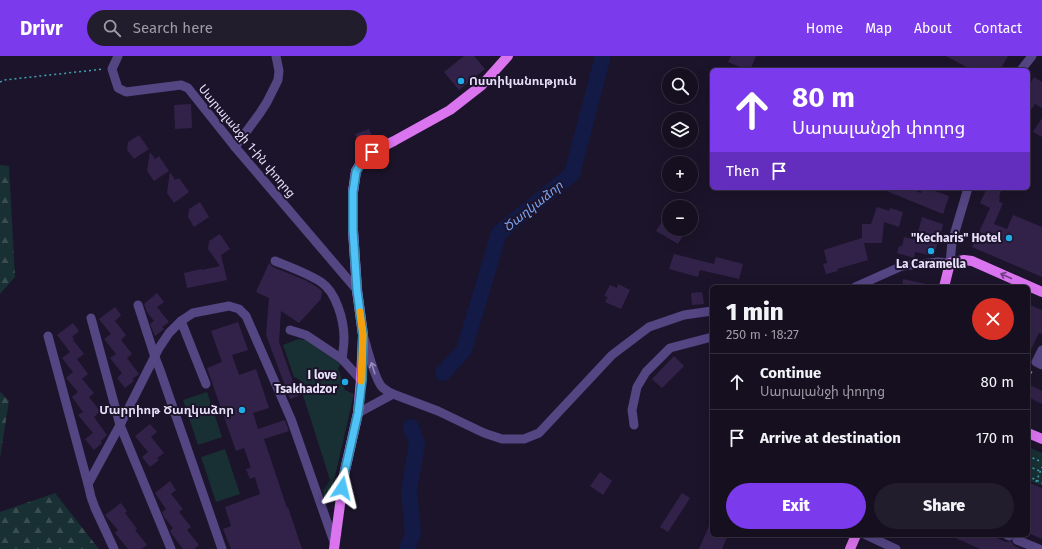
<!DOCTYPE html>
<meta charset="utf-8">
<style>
:root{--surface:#150f20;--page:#221d2d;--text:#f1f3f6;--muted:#9d9ca5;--line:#342f3e;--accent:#7c3aed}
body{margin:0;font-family:"Fira Sans","Noto Sans Armenian",sans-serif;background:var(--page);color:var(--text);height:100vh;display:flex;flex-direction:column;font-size:15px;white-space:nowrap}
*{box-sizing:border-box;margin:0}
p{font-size:13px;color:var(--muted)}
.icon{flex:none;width:22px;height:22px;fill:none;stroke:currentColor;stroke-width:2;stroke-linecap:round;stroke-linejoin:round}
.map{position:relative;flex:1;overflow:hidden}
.drawer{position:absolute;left:710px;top:229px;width:320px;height:252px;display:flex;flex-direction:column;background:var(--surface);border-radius:6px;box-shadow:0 4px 16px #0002,0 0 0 1px var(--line)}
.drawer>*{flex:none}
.top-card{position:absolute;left:710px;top:12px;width:320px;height:122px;border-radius:6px;box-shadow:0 4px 16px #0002,0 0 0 1px var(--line);background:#7c3aed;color:#fff;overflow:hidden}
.fabs{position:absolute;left:662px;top:12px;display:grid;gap:8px}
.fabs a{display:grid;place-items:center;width:36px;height:36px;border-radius:50%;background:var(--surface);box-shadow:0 4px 16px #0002,0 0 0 1px var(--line);font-size:20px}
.pin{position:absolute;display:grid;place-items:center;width:34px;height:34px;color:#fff;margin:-17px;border-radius:8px;box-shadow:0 2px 6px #0006}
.me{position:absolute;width:44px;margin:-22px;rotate:10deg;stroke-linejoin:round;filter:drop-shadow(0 0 3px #0008)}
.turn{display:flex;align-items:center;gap:14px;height:84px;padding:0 16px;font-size:18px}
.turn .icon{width:52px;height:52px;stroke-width:2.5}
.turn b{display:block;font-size:28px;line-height:34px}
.then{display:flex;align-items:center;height:38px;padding:0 16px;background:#0003;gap:8px;font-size:15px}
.round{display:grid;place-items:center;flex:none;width:42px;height:42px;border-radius:21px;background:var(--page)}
.overview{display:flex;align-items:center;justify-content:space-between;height:68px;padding:0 16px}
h1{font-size:24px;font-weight:800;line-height:30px}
.button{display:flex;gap:8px;margin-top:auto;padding:8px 16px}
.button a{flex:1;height:46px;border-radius:24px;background:var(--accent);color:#fff;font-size:16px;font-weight:800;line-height:46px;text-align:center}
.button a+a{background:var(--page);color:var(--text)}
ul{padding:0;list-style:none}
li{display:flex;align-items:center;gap:12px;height:56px;padding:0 16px;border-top:1px solid var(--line)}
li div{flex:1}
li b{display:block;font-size:15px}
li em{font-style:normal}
header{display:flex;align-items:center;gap:24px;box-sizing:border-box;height:56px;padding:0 20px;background:var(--accent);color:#fff}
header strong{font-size:19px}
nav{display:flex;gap:22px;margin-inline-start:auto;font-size:14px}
.search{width:280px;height:36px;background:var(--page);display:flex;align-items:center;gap:10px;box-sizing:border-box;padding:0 14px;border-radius:22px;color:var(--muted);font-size:15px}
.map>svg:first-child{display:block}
</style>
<header>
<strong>Drivr</strong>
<div class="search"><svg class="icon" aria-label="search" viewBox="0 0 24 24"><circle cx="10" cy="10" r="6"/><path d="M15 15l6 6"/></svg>Search here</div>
<nav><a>Home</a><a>Map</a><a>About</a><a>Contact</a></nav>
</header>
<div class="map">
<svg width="1042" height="493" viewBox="0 0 1042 493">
<defs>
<pattern id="forest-firs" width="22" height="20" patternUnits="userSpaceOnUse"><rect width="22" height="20" fill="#182f33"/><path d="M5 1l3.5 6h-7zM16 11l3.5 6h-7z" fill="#3a4d51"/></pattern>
</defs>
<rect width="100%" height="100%" fill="#1c142a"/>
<g fill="#182f33">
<path d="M298,283L306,284L341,308L338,312L345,334L354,338L330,442H324L323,435L330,424L303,339C307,330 302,324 294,321L283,289Z"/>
<polygon points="207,336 222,381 198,389 183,344"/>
<polygon points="1028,391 1042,397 1042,430 1028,424"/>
<polygon points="225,393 240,438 216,446 201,401"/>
</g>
<g fill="url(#forest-firs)">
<polygon points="0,109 9,110 15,221 0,238"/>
<polygon points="0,336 9,345 0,402"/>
<polygon points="55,437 99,493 0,493 0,456"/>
</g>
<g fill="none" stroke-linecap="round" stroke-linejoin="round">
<g stroke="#121a45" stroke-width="16">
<polyline points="443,317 464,294 499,177 572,118 603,0"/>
<polyline points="407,493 413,477 409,435 417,388 411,371"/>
</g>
</g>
<g fill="#322249">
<polygon points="464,0 474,0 485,13 459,34 444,16"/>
<polygon points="731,0 756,0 750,14 747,14 728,6"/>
<polygon points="946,0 1008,0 1000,14 972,14"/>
<polygon points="1034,21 1042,26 1042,52 1035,48 1028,58 1028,31"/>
<polygon points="191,48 192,72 175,73 174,49"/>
<polygon points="1042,62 1042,81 1033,76"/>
<polygon points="369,73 373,82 359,88 355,78"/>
<polygon points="139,79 149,93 134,103 127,94 128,86"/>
<polygon points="150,96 155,103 159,100 169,115 154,125 147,115"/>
<polygon points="170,116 175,124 179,122 189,136 174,147 167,137"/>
<polygon points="879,132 908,132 921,137 922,132 926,132 949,140 943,158"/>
<polygon points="987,132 1002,132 999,141 1000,142 999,146 1003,147 994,168 1007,173 1013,159 1042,171 1042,221 972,191 990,152 980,147"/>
<polygon points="200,146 209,161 194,171 188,161 189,153"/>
<polygon points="877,151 889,155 890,152 903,156 899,171 884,166 882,187 864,187 868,204 837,213 838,215 826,218 823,208 827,207 824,194 836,190 862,182 862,168 871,168"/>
<polygon points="922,161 942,168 943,169 934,200 915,196 914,202 897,197 899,190 902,190 904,181 916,184"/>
<polygon points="664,162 669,165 669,173 687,173 678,188 656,175"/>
<polygon points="220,178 230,193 221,199 227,224 187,232 184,217 201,213 202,214 220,210 208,193 209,185"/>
<polygon points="674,198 714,208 716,201 743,208 739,223 700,214 698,221 669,213"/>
<polygon points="269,207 273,211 307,225 317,231 322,235 321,243 299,267 281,255 279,286 298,340 290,343 266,279 269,242 256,236"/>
<polygon points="903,223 926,228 925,231 902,231"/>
<polygon points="618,228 630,234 621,253 605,246 608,241 604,240 610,229 617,232"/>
<polygon points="702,236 704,248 692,249 691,237"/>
<polygon points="157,237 164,246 157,251 169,266 162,271 164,273 155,280 150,268 154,265 147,256 144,248"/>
<polygon points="1028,248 1042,254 1042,278 1039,277 1028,300"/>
<polygon points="115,251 121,259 115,265 126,279 121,284 132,298 127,302 139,318 132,323 134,325 125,332 117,322 122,317 110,302 116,298 104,283 111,278 99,263"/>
<polygon points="238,266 248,294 232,299 239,319 256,313 269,352 253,357 258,373 285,364 289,375 264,383 287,452 288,451 302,493 231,493 223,473 231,470 225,451 260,438 255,421 250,423 246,413 251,412 244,392 236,395 207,312 222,306 211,275"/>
<polygon points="73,267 79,275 72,281 74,283 73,284 84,298 77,303 88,318 82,323 94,337 89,341 100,355 94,361 107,379 101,385 102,387 94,394 85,383 93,377 78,359 83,356 72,341 78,336 66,322 73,316 62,302 70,296 57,279"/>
<polygon points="674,300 684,310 662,332 652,323"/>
<polygon points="1028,328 1042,335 1042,348 1028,341"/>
<polygon points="150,368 157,376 151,381 164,397 157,402 159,404 150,411 142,401 148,396 135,380"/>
<polygon points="600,416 612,425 603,439 590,430"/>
<polygon points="170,425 176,434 171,438 183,453 179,456 191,471 187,474 199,489 194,493 183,493 171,477 170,475 173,472 164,461 162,456 166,453 155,437"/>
<polygon points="1028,426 1042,432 1042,483 1028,477"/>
<polygon points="682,437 690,442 668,476 660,471"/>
<polygon points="121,447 127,455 125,457 137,473 135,474 147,489 141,493 128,493 115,477 118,474 105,459"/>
<polygon points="712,463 712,479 728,479 722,493 699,493"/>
<polygon points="949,479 990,479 1006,486 1011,485 1014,490 1021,493 980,493"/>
</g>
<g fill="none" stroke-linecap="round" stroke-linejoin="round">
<g stroke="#3fa1b1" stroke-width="1.5" stroke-dasharray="2 3" stroke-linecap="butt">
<polyline points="0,26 4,24 104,13"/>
<polyline points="1028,319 1030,320 1032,315"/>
<polyline points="1028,400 1042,406"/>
<polyline points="1028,410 1042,416"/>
<polyline points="1028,420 1042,427"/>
<polyline points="1036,426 1042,411"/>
</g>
<g stroke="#544583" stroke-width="9">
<polyline points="118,0 112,13 118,32 126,36 181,29 188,32 235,91 357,234"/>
<polyline points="1021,14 1032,0"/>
<polyline points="235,91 260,57 267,46 278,24 279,15 276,0"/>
<path d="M275,205C290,211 307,217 321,226C336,236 344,264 344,282C344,289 343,296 342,303"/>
<polyline points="855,231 902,210 938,206 950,207 952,186 968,132"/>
<polyline points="138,249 155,301 160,314 222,493"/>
<polyline points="91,262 120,369 171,493"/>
<polyline points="181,265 206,328"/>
<polyline points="290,274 306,279 342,303 361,324"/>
<polyline points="48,280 88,428 91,441 95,452 114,493"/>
<path d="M364,282C368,294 374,322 382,331C385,334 389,336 393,338L438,355L484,377L502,383H524L539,377L612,299L649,271L684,259L712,255"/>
<polyline points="1042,294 1036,306 1042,309"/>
<polyline points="358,357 393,338"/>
<polyline points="634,369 632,354 637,331 646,316 670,292 712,281"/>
<polyline points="88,428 120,369 159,292 169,277 181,265 193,257 229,250 239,253 246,260 291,363 334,486"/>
<polyline points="866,479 896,493"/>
<polyline points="1007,479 1009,480"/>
<polyline points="1017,484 1039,493"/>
</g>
<g stroke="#da74ef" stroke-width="10">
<polyline points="944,231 950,207 964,204 972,205 1042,236"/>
<polyline points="1028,377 1042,383"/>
<polyline points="334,493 344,419 358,357 361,324 363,279 357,234 353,174 353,136 356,115 362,105 372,96 394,85 450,54 482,29 508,0"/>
<polyline points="850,493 856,479"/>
</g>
</g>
<defs><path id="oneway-shaft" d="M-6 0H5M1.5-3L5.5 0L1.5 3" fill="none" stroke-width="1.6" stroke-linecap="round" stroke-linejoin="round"/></defs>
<use stroke="#713f83" href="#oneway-shaft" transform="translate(1006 220) rotate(-156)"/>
<use stroke="#978bb9" href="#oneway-shaft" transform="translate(373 312) rotate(-108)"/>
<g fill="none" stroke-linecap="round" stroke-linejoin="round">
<defs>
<polyline id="route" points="342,432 344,419 358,357 362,324 363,279 357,234 353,174 353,136 356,116 362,105 372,96"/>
</defs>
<use href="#route" stroke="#337fa1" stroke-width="10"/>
<use href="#route" stroke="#4fc3f7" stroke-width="7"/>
<polyline stroke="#f59e0b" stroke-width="7" points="360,256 363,279 361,325"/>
</g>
<g fill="#22aae6" stroke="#1c142a" stroke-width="1.5">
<circle cx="461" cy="25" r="4"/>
<circle cx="1009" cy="182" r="4"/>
<circle cx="931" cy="195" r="4"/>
<circle cx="345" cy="326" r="4"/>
<circle cx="242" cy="354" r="4"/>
</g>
<g text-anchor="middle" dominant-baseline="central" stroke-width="4" stroke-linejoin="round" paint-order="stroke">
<g font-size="12" font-weight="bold" fill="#e9e0fc" stroke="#1c142a" text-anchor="end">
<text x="469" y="25" text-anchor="start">Ոստիկանություն</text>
<text x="1001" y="182">"Kecharis" Hotel</text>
<text x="931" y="208" text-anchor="middle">La Caramella</text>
<text x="337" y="319">I love<tspan x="337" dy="14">Tsakhadzor</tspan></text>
<text x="234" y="354">Մարրիոթ Ծաղկաձոր</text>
</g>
<g font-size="12" fill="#e9e0fc" stroke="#1c142a">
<text transform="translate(247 85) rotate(50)">Սարալանջի 1-ին փողոց</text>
</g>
<g font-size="13" font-style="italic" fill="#7aa1f0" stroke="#1c142a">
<text transform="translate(533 150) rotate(-39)">Ծաղկաձոր</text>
</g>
</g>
</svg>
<div class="fabs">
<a><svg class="icon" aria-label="search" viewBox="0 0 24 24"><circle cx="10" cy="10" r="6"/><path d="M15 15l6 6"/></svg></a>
<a><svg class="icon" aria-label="layers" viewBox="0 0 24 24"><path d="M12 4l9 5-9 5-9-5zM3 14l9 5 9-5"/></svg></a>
<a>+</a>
<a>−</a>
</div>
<div class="pin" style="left:372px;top:96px;background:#d93025"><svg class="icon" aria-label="arrive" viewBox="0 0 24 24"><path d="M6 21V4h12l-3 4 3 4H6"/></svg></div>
<svg class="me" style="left:342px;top:432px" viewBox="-20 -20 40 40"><path d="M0-17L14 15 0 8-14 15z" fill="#4fc3f7" stroke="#fff" stroke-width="4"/></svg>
<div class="top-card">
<div class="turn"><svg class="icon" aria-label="ahead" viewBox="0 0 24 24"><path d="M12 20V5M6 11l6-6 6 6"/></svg><div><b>80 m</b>Սարալանջի փողոց</div></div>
<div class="then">Then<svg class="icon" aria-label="arrive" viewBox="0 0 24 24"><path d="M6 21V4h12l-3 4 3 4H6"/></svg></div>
</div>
<section class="drawer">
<div class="overview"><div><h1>1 min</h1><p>250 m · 18:27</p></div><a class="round" style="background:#d93025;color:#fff"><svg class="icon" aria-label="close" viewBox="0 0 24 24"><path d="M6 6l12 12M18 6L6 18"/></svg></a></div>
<ul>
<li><svg class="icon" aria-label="ahead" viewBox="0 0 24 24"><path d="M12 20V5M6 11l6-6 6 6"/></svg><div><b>Continue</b><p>Սարալանջի փողոց</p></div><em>80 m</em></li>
<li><svg class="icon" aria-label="arrive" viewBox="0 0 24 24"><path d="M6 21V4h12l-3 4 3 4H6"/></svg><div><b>Arrive at destination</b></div><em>170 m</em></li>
</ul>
<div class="button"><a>Exit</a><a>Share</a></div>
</section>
</div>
